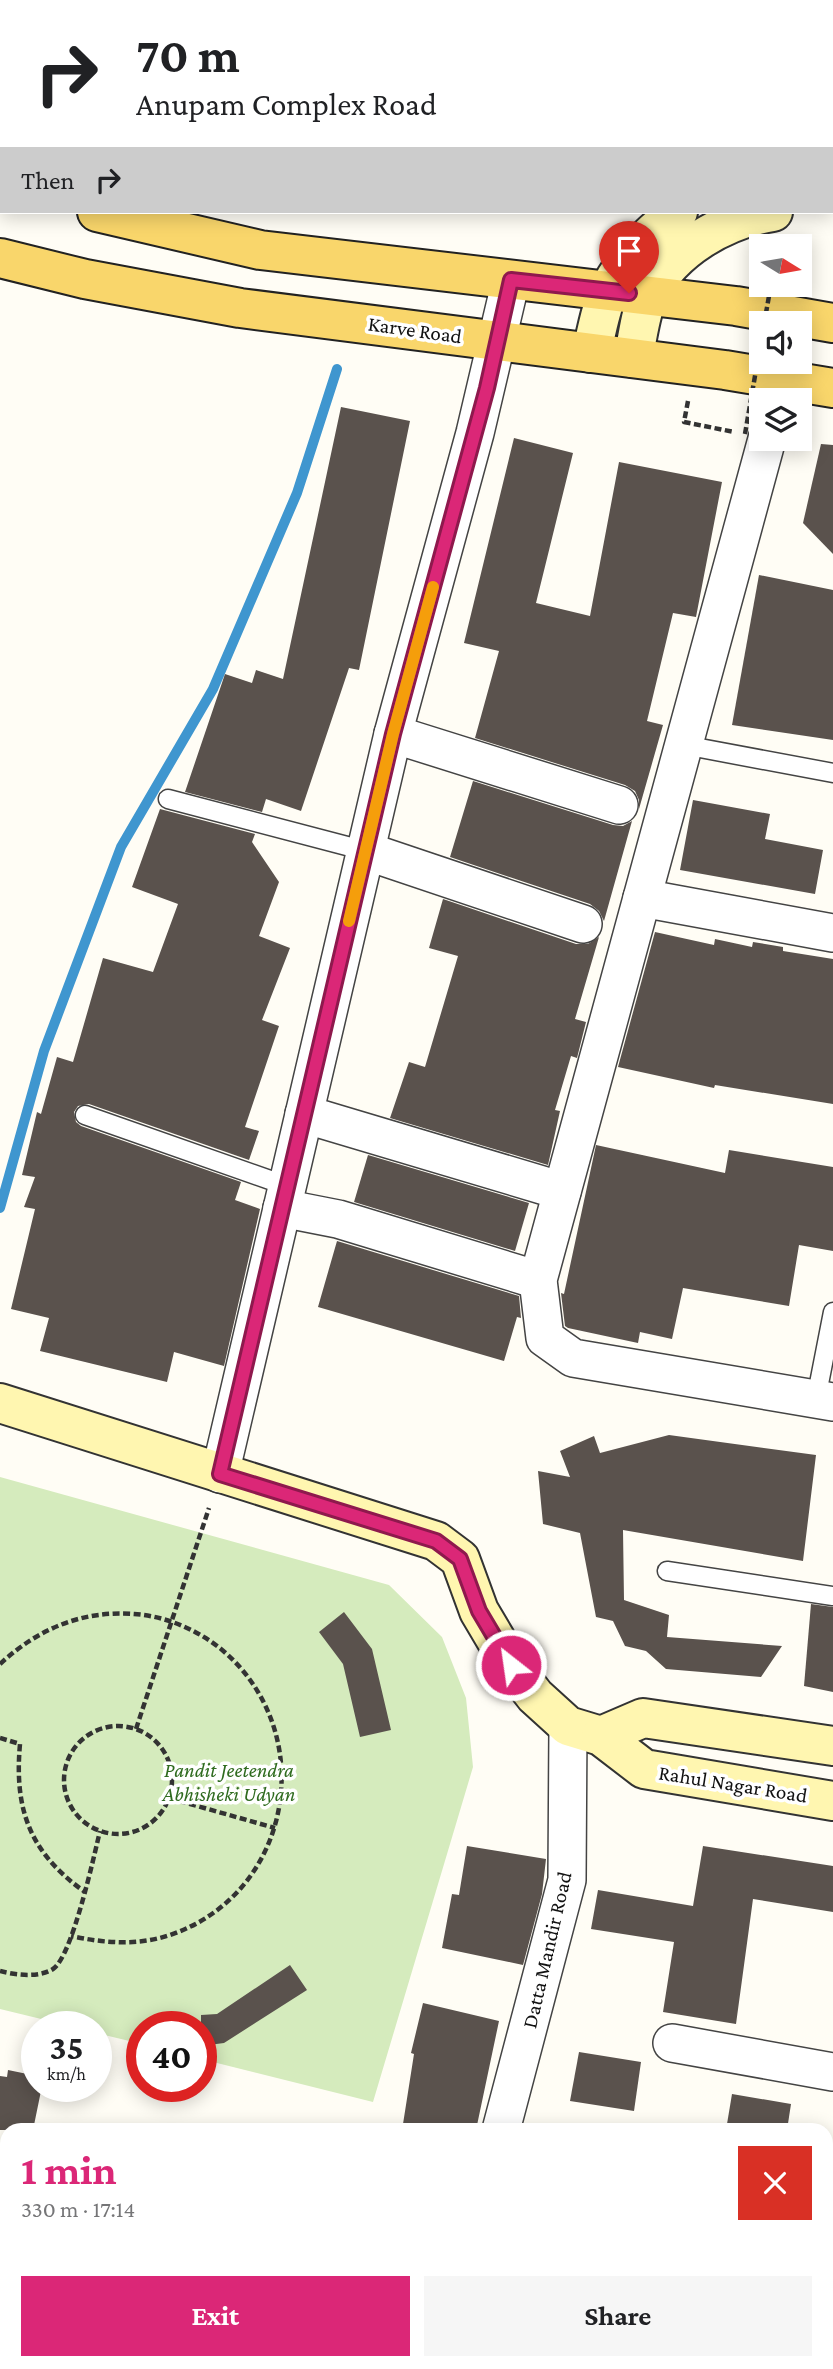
<!DOCTYPE html>
<meta charset="utf-8">
<style>
:root{--surface:#fff;--page:#f6f6f6;--text:#202124;--muted:#757577;--accent:#db2777}
body{margin:0;font-family:"Crimson Pro",serif;background:var(--page);color:var(--text);height:100vh;display:flex;flex-direction:column;font-size:26px;white-space:nowrap}
*{box-sizing:border-box;margin:0}
p{font-size:23px;color:var(--muted)}
.icon{flex:none;width:38px;height:38px;fill:none;stroke:currentColor;stroke-width:2;stroke-linecap:round;stroke-linejoin:round}
.map{position:relative;flex:1;overflow:hidden}
.sheet{position:absolute;left:0px;top:2123px;width:833px;height:247px;display:flex;flex-direction:column;background:var(--surface);border-radius:21px 21px 0 0;box-shadow:0 4px 18px #0003}
.sheet>*{flex:none}
.top-card{position:absolute;left:0px;top:0px;width:833px;height:214px;box-shadow:0 4px 18px #0003;background:#fff;color:var(--text);overflow:hidden}
.needle{width:46px;rotate:101deg}
.controls{position:absolute;left:749px;top:234px;display:grid;gap:14px}
.controls a{display:grid;place-items:center;width:63px;height:63px;border-radius:0px;background:var(--surface);box-shadow:0 4px 18px #0003;font-size:35px}
.speed{position:absolute;left:21px;top:2011px;display:flex;gap:14px;font-size:35px;font-weight:700;text-align:center}
.speed>*{display:grid;place-content:center;width:91px;height:91px;border-radius:50%;background:var(--surface);box-shadow:0 4px 18px #0003;line-height:1}
.speed small{font-size:18px;font-weight:400}
.speed .limit{border:10px solid #d22;background:#fff;color:#111}
.pin{position:absolute;display:grid;place-items:center;width:60px;height:60px;color:#fff;margin:-72px -30px;border-radius:50% 50% 50% 0;rotate:-45deg;box-shadow:0 0 7px #0007}
.pin .icon{rotate:45deg}
.me{position:absolute;width:77px;margin:-38px;rotate:330deg;stroke-linejoin:round;filter:drop-shadow(0 0 5px #0008)}
.turn{display:flex;align-items:center;gap:24px;height:147px;padding:0 21px;font-size:32px}
.turn .icon{width:91px;height:91px;stroke-width:2.5}
.turn b{display:block;font-size:49px;line-height:60px}
.then{display:flex;align-items:center;height:66px;padding:0 21px;background:#0003;gap:14px;font-size:26px}
.round{display:grid;place-items:center;flex:none;width:74px;height:74px;border-radius:0px;background:var(--page)}
.headline{display:flex;align-items:center;justify-content:space-between;height:119px;padding:0 21px}
h1{font-size:42px;font-weight:700;line-height:52px;color:var(--accent)}
.cta{display:flex;gap:14px;margin-top:auto;padding:14px 21px}
.cta a{flex:1;height:80px;border-radius:0px;background:var(--accent);color:#fff;font-size:28px;font-weight:700;line-height:80px;text-align:center}
.cta a+a{background:var(--page);color:var(--text)}
.map>svg:first-child{display:block}
</style>
<div class="map">
<svg width="833" height="2369" viewBox="0 0 833 2369">
<rect width="100%" height="100%" fill="#fffdf5"/>
<polygon fill="#d5ebbd" points="0,1477 389,1585 442,1637 466,1698 473,1767 373,2102 201,2059 201,2026 142,2026 142,2044 96,2033 96,2026 70,2026 0,2009"/>
<g fill="none" stroke-linecap="round" stroke-linejoin="round">
<g stroke="#3f96cf" stroke-width="10">
<polyline points="432,2 432,0"/>
<polyline points="0,1208 44,1051 121,847 213,689 297,493 337,369"/>
</g>
</g>
<g fill="#5a524d">
<polygon points="341,407 410,421 359,670 349,668 301,811 266,799 262,812 185,792 225,674 252,683 256,670 283,679"/>
<polygon points="514,438 573,453 536,603 590,616 619,462 722,482 696,617 673,613 647,721 663,725 639,809 639,800 635,791 625,785 475,738 499,651 464,643"/>
<polygon points="821,444 833,445 833,554 803,523"/>
<polygon points="759,575 833,590 833,740 732,725"/>
<polygon points="473,781 613,825 623,826 632,821 604,921 599,911 590,904 450,857"/>
<polygon points="693,800 770,814 765,839 823,850 815,894 680,870"/>
<polygon points="160,809 255,834 252,842 279,882 259,936 290,948 262,1020 279,1026 245,1127 259,1131 249,1160 89,1104 78,1106 74,1112 76,1122 81,1126 241,1182 235,1200 260,1209 224,1366 174,1352 167,1382 40,1351 49,1318 11,1309 35,1209 24,1207 35,1177 22,1175 37,1112 41,1114 57,1057 73,1062 103,958 153,972 178,904 132,887"/>
<polygon points="443,899 576,944 588,944 599,937 575,1019 586,1022 577,1058 571,1056 555,1110 560,1111 548,1165 390,1118 409,1062 425,1067 458,956 429,948"/>
<polygon points="655,932 714,945 715,939 752,947 753,942 783,947 783,951 833,959 833,1104 715,1085 714,1088 618,1067"/>
<polygon points="596,1145 725,1173 729,1150 833,1167 833,1251 799,1245 789,1306 683,1288 672,1339 640,1332 638,1343 568,1328 565,1326 561,1293 564,1294"/>
<polygon points="368,1155 529,1203 515,1251 354,1202"/>
<polygon points="337,1241 519,1296 521,1318 517,1317 504,1361 318,1307"/>
<polygon points="669,1435 816,1455 803,1561 623,1530 624,1600 669,1615 667,1637 782,1646 761,1677 666,1669 646,1651 625,1646 613,1621 596,1617 580,1533 543,1524 538,1471 570,1477 560,1451 594,1436 600,1453"/>
<polygon points="811,1604 833,1607 833,1692 804,1686"/>
<polygon points="344,1612 372,1649 391,1730 360,1737 343,1664 319,1632"/>
<polygon points="467,1846 546,1859 542,1894 523,1965 442,1948 452,1894 459,1895"/>
<polygon points="703,1846 833,1866 833,1912 753,1899 736,2024 663,2012 674,1942 591,1929 598,1890 693,1906"/>
<polygon points="290,1965 307,1990 224,2043 201,2046 201,2015 217,2014"/>
<polygon points="423,2003 499,2021 476,2130 436,2130 403,2124 414,2054 411,2053"/>
<polygon points="579,2052 641,2062 634,2111 570,2101"/>
<polygon points="8,2070 37,2076 37,2086 42,2086 33,2130 0,2130 0,2076 7,2077"/>
<polygon points="732,2094 791,2104 787,2130 726,2130"/>
</g>
<g fill="none" stroke-linecap="round" stroke-linejoin="round">
<defs>
<g id="lane">
<polyline points="684,745 833,773"/>
<polyline points="168,799 366,851"/>
<polyline points="85,1115 287,1186"/>
<polyline points="816,1399 833,1312"/>
<polyline points="667,1571 833,1596"/>
<polyline points="0,2304 7,2274"/>
</g>
<g id="street">
<polyline points="155,2 155,0"/>
<polyline points="715,2 715,0"/>
<polyline points="767,439 538,1280 545,1338 573,1358 833,1402"/>
<polyline points="393,734 619,805"/>
<polyline points="366,851 583,924"/>
<polyline points="642,898 833,933"/>
<polyline points="304,1114 562,1191"/>
<polyline points="282,1208 338,1219 538,1280"/>
<polyline points="220,1474 393,734 475,433 511,280"/>
<polyline points="672,2043 833,2072"/>
<polyline points="501,2130 567,1880 568,1726"/>
<polyline points="826,2312 833,2313"/>
<polyline points="438,2369 440,2362"/>
</g>
<g id="secondary">
<polyline points="831,193 833,191"/>
<path d="M591,353C597,333 600,308 609,290C624,259 651,232 678,212"/>
<path d="M633,358C638,338 640,312 649,294C673,249 724,219 773,212"/>
<polyline points="0,1403 436,1541 460,1559 479,1611 511,1665 535,1696 568,1726 601,1736 644,1769 833,1801"/>
<polyline points="601,1736 643,1718 833,1746"/>
</g>
<g id="primary">
<polyline points="0,187 2,187"/>
<polyline points="97,212 260,250 736,306 833,323"/>
<polyline points="0,258 85,279 240,308 725,370 833,388"/>
</g>
</defs>
<use href="#lane" stroke="#444" stroke-width="21"/>
<use href="#street" stroke="#444" stroke-width="40"/>
<use href="#secondary" stroke="#333" stroke-width="42"/>
<use href="#primary" stroke="#222" stroke-width="42"/>
<g stroke="#333" stroke-width="4.5" stroke-dasharray="7 3.5" stroke-linecap="butt">
<polyline points="688,401 684,422 734,432"/>
<path d="M0,1664C38,1629 82,1610 134,1614C165,1616 196,1629 221,1649C320,1731 294,1893 170,1935C137,1946 104,1943 71,1936"/>
<circle cx="118" cy="1780" r="54"/>
<polyline points="136,1729 209,1508"/>
<path d="M0,1738L20,1744C14,1810 30,1853 85,1892"/>
<polyline points="169,1798 275,1828"/>
<path d="M0,1971C15,1975 39,1978 53,1969C72,1957 94,1856 100,1831"/>
</g>
<use href="#lane" stroke="#fff" stroke-width="18"/>
<use href="#street" stroke="#fff" stroke-width="37"/>
<use href="#secondary" stroke="#fff6b0" stroke-width="38"/>
<use href="#primary" stroke="#f9d66b" stroke-width="38"/>
<g stroke="#333" stroke-width="4.5" stroke-dasharray="7 3.5" stroke-linecap="butt">
<polyline points="764,324 771,285"/>
<polyline points="745,434 761,341"/>
</g>
</g>
<g fill="none" stroke-linecap="round" stroke-linejoin="round">
<defs>
<polyline id="route" points="511,1665 479,1611 460,1559 436,1541 220,1474 393,734 487,388 511,280 629,293"/>
</defs>
<use href="#route" stroke="#8e194d" stroke-width="18"/>
<use href="#route" stroke="#db2777" stroke-width="12"/>
<polyline stroke="#f59e0b" stroke-width="12" points="349,921 393,734 433,587"/>
</g>
<g text-anchor="middle" dominant-baseline="central" stroke-width="7" stroke-linejoin="round" paint-order="stroke">
<g font-size="21" fill="#111" stroke="#fff">
<text transform="translate(415 330) rotate(8)">Karve Road</text>
<text transform="translate(733 1784) rotate(9)">Rahul Nagar Road</text>
<text transform="translate(547 1950) rotate(-77)">Datta Mandir Road</text>
</g>
<g font-size="21" font-style="italic" fill="#2f6b1f" stroke="#fff">
<text x="229" y="1770">Pandit Jeetendra<tspan x="229" dy="24">Abhisheki Udyan</tspan></text>
</g>
</g>
</svg>
<div class="controls">
<a><svg class="needle" viewBox="-14 -14 28 28"><path d="M0-13l5 13h-10z" fill="#e53935"/><path d="M0 13l5-13h-10z" fill="#757577"/></svg></a>
<a><svg class="icon" aria-label="sound" viewBox="0 0 24 24"><path d="M4 9h4l5-4v14l-5-4H4zM17 9q2 3 0 6"/></svg></a>
<a><svg class="icon" aria-label="layers" viewBox="0 0 24 24"><path d="M12 4l9 5-9 5-9-5zM3 14l9 5 9-5"/></svg></a>
</div>
<div class="speed"><div>35<small>km/h</small></div><div class="limit">40</div></div>
<div class="pin" style="left:629px;top:293px;background:#d93025"><svg class="icon" aria-label="arrive" viewBox="0 0 24 24"><path d="M6 21V4h12l-3 4 3 4H6"/></svg></div>
<svg class="me" style="left:511px;top:1665px" viewBox="-20 -20 40 40"><circle r="17" fill="#db2777" stroke="#fff" stroke-width="3"/><path d="M0-11L8 9 0 5-8 9z" fill="#fff"/></svg>
<div class="top-card">
<div class="turn"><svg class="icon" aria-label="right" viewBox="0 0 24 24"><path d="M7 20v-9h11M14 6l5 5-5 5"/></svg><div><b>70 m</b>Anupam Complex Road</div></div>
<div class="then">Then<svg class="icon" aria-label="right" viewBox="0 0 24 24"><path d="M7 20v-9h11M14 6l5 5-5 5"/></svg></div>
</div>
<section class="sheet">
<div class="headline"><div><h1>1 min</h1><p>330 m · 17:14</p></div><a class="round" style="background:#d93025;color:#fff"><svg class="icon" aria-label="close" viewBox="0 0 24 24"><path d="M6 6l12 12M18 6L6 18"/></svg></a></div>
<div class="cta"><a>Exit</a><a>Share</a></div>
</section>
</div>
